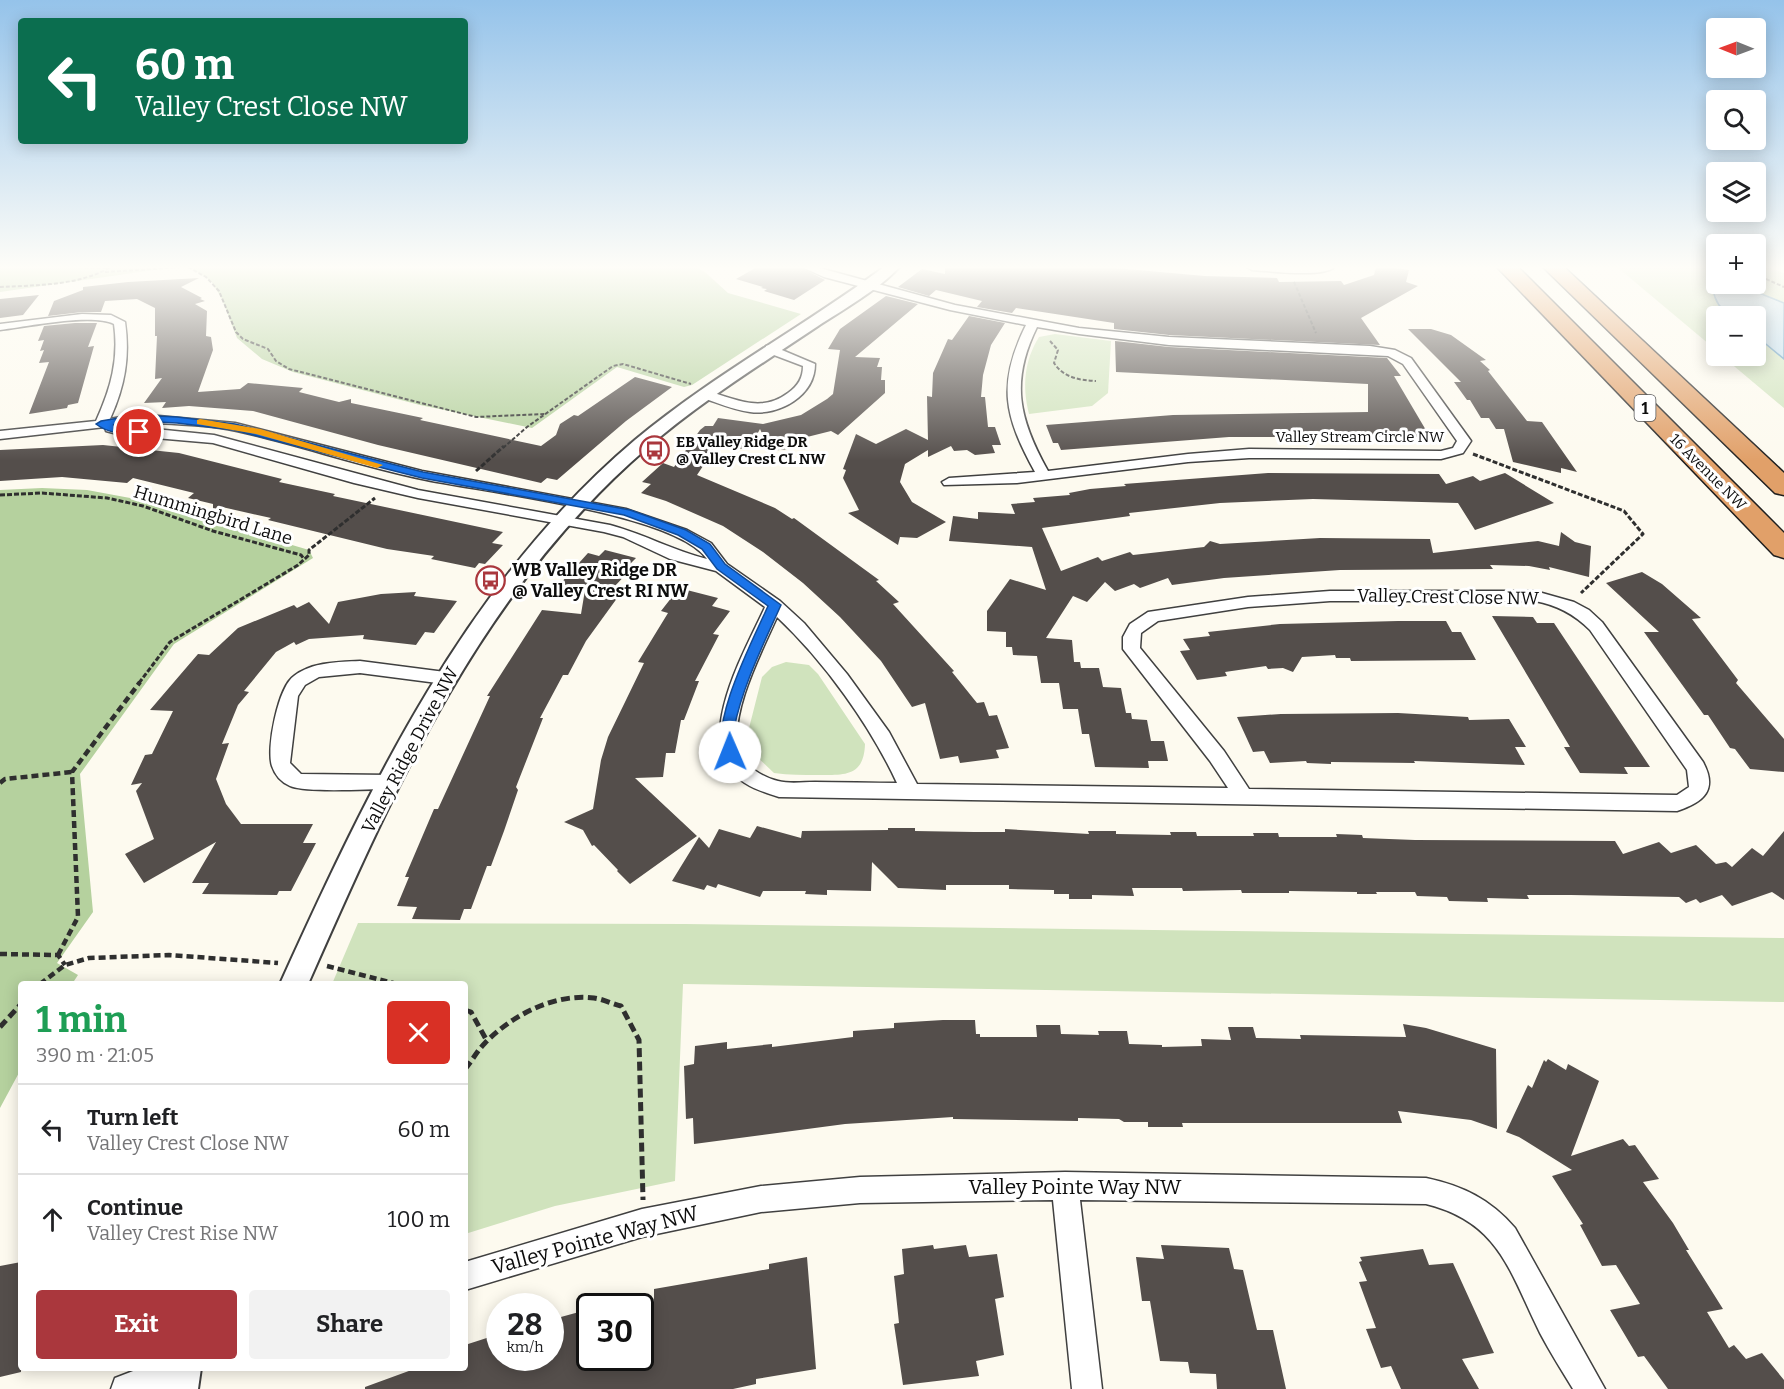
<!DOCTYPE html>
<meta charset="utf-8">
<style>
:root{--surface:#fff;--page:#f2f2f2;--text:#202124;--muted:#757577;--line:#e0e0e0;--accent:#aa373d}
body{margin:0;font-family:Bitter,serif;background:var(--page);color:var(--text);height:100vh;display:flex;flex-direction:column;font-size:22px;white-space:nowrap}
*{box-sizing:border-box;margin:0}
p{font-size:20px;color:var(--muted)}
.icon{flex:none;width:33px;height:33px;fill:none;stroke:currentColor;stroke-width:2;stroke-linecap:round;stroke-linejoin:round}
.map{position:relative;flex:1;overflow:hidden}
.side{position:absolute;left:18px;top:981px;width:450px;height:390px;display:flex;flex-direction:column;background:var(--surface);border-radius:6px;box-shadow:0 3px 15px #0003}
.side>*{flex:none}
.guide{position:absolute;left:18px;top:18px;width:450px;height:126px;border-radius:6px;box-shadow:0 3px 15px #0003;background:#0b6e4f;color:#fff;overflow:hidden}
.needle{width:39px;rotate:271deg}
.tools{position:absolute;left:1706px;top:18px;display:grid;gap:12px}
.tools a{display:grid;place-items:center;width:60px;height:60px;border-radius:6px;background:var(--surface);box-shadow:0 3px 15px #0003;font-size:30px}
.speed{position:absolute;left:486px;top:1293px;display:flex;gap:12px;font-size:30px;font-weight:700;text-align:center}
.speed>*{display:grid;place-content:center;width:78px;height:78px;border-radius:50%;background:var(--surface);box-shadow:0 3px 15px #0003;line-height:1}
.speed small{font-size:15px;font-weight:400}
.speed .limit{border:3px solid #111;border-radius:9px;background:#fff;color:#111}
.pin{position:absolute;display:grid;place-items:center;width:51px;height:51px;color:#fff;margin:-26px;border:3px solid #fff;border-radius:50%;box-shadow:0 2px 6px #0007}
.me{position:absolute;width:66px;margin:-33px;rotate:359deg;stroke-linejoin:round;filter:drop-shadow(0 0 4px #0008)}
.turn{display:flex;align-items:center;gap:21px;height:126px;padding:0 18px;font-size:27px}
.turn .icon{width:78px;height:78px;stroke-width:2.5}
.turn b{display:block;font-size:42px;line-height:51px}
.round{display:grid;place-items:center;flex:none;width:63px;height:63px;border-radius:6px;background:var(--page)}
.summary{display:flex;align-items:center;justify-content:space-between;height:102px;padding:0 18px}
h1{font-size:36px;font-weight:700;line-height:45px;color:#1e9e55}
.action{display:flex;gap:12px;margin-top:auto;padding:12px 18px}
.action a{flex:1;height:69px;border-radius:6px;background:var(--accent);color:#fff;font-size:24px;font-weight:700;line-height:69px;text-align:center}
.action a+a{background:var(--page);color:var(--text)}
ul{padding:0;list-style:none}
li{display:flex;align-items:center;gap:18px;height:90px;padding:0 18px;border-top:2px solid var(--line)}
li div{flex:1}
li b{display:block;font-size:22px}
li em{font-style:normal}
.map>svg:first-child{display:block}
</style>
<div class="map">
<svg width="1784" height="1389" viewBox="0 0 1784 1389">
<rect width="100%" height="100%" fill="#fdfaef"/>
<g fill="#d0e3bd">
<polygon points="1617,267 1716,267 1716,284 1755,284 1755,267 1767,267 1784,273 1784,408 1722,356 1755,356 1755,316 1716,316 1716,350"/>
<path d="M1055,334L1111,341L1108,393L1092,406L1029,414C1022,387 1024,361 1039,337Z"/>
<path d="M786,662L809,665L818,674L865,744C864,777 844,775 818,775C803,775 789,775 774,773L752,752L747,736L762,677L772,667Z"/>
<polygon points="358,923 685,924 1784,938 1784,1002 683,984 675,1181 555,1206 465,1234 465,984 332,984"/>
</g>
<g fill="#b5d19e">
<polygon points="0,267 175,267 0,292"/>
<polygon points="189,267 695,267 705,272 728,293 801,314 692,385 684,387 617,367 532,428 420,405 293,372 262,359 237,338 222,299 211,281"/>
<polygon points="42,488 87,490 141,500 309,550 313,558 174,644 80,774 93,912 57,963 78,975 72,984 21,984 21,1069 0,1108 0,490"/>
</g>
<path fill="#badaee" stroke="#4b8ebb" stroke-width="1.5" d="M1713,290L1759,293L1784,303V359L1755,335V316C1733,316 1718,315 1713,290Z"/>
<g fill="#544e4b">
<polygon points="757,267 800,267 825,280 794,300 764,291 767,289 761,288 763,287 736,279"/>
<polygon points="945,267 1104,267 1205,276 1277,278 1279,282 1341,281 1344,285 1374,275 1376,267 1388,267 1409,270 1406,282 1418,286 1361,318 1380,345 1169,335 1114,329 1114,323 1016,308 1012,313 977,307 982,301 936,290 929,296 898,287 922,269 945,274"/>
<polygon points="199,278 181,287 202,298 200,299 205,301 195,304 207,311 206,336 211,337 213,350 198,392 240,389 248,383 303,388 299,392 339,402 351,399 351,403 423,418 420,420 541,446 556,435 560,424 574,415 578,416 635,377 672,387 626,421 557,480 547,478 541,483 378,445 253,411 189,406 162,408 166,402 144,403 162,378 155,379 157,336 155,336 155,308 137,299 105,301 101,312 82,312 48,316 54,301 83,290 83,287 128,282"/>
<polygon points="39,295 23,315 0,318 0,299"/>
<polygon points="886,296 918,304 855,357 880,358 877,367 882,367 881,380 885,380 885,393 838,435 831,431 795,440 799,448 770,451 760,429 749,449 715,448 697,475 775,508 792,519 794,518 879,580 876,581 899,602 893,604 954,671 952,672 977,703 984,702 989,716 997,715 1009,748 996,750 999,758 960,763 958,756 940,759 925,703 912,707 881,661 840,617 803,583 763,552 723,526 666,501 641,493 651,484 642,482 663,463 674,467 700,430 705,426 713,426 718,418 763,424 801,415 827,399 833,394 840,350 828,349 840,329"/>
<polygon points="969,316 1005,323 991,345 983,375 981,397 985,397 988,427 995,427 1001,445 992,445 995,453 975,455 967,450 954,451 951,446 928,457 928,450 905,464 900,482 912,502 946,522 917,538 900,537 898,545 848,513 859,510 843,478 846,470 843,469 856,434 876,444 906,429 928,440 927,396 932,397 933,373 948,339 952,340"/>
<polygon points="75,323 97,323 88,347 94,346 78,403 68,405 67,408 29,414 49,362 39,363 44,350 40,351 44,340 38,341 44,326"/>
<polygon points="1408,329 1431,329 1451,335 1486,360 1480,361 1490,370 1488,371 1527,421 1542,422 1577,472 1561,468 1561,473 1513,462 1504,429 1496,429 1489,418 1481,418 1470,400 1467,400 1454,382 1461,382"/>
<polygon points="1115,341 1169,347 1387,358 1401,376 1394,376 1430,437 1229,437 1061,450 1058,443 1053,443 1046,425 1173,415 1368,412 1368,384 1116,372"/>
<polygon points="103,445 179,453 282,479 279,482 335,494 333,496 503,532 492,543 503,545 485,564 479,563 475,568 431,559 434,556 387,549 268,520 271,518 222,507 213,509 213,504 188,498 194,493 133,478 127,483 62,477 0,481 0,450"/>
<polygon points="1268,473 1439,474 1446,484 1473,476 1480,481 1505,473 1554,503 1475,530 1458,503 1313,499 1220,503 1129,513 1130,516 1042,528 1061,571 1098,557 1102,561 1130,552 1133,555 1204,547 1210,541 1220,544 1320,538 1430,539 1433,553 1538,541 1559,546 1561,532 1575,542 1591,546 1589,577 1549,567 1550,570 1529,566 1490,565 1493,569 1340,570 1224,578 1172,585 1168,578 1140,588 1134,584 1115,591 1105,582 1087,602 1073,596 1046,638 1072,640 1074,662 1080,662 1081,668 1099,668 1103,687 1121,688 1126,713 1131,713 1132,719 1147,720 1151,741 1164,741 1168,761 1148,761 1149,768 1095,767 1089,734 1082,734 1078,709 1063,709 1059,683 1041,683 1037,656 1013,655 1012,647 1006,647 1006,632 987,631 987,611 1010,579 1046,590 1032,547 949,541 953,516 978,519 978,512 1015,514 1011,504 1035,502 1033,498 1070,495 1069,493 1090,489 1126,486 1124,484"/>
<polygon points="605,550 636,558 629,565 634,566 613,588 623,590 586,641 568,675 563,675 540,718 543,718 516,787 518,790 504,831 491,866 487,866 471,909 464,909 460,920 412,919 417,907 397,906 409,877 405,877 434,809 438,809 490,696 487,696 542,610 581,614 585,590 559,585 588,553 599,556"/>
<polygon points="1642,572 1662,584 1701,618 1692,619 1738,680 1736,683 1784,739 1784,772 1750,769 1735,749 1730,748 1708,715 1704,715 1644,632 1659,632 1606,583"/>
<polygon points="679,588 718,598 712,606 730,611 713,634 719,635 695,681 699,681 684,720 681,720 675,753 666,753 663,777 635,778 697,836 630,884 617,871 618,870 594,845 592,846 583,830 564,822 593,809 601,760 608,737 644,663 638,662 668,613 661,611"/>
<polygon points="416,592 414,596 457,601 434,633 425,632 416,645 363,639 364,635 309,639 296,645 294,642 276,652 244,691 249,692 238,705 222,744 229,743 216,779 226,804 241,824 313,824 303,843 316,843 291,891 279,891 277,895 202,894 209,883 192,883 216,842 144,883 125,854 154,839 136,791 142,783 131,785 145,755 152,754 173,711 150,710 198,654 209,655 238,628 294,605 297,608 309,602 329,624 338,602 381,594"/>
<polygon points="1492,616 1533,617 1537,623 1554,623 1650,767 1624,767 1628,774 1580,773 1564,747 1570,747"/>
<polygon points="1398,621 1446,621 1452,632 1461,632 1476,660 1351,661 1350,658 1336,658 1335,655 1302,657 1293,672 1283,668 1268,669 1266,666 1225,672 1227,676 1197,680 1180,651 1190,650 1183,639 1210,636 1208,632 1280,624"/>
<polygon points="1398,713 1468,717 1469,720 1509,719 1526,747 1515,747 1525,765 1414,761 1415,763 1331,762 1331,764 1307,763 1306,761 1270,763 1264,751 1253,752 1237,717 1281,714"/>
<polygon points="757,826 801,838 802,831 888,830 888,828 915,828 915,831 974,832 1005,832 1005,829 1089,834 1088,831 1116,831 1116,834 1171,835 1170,832 1196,832 1197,836 1254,836 1253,833 1278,833 1279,837 1337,837 1336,834 1362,835 1363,838 1415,840 1615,841 1623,854 1659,842 1671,853 1696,845 1716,864 1726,862 1732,867 1752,848 1763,856 1784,831 1784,900 1772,892 1732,906 1722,895 1700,903 1696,899 1686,903 1679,897 1571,895 1527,895 1529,899 1487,898 1488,902 1449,901 1447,897 1417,896 1415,892 1376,892 1377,894 1357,894 1357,892 1289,891 1289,893 1242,893 1241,890 1183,891 1182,888 1132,888 1134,896 1092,895 1092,899 1069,899 1069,894 1054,894 1054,890 1009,889 1009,885 946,885 946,890 898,888 872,862 871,891 827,890 827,895 805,894 806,891 763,891 760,897 718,884 716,888 707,885 704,890 672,881 699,837 709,848 719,829 750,838"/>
<polygon points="943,1020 975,1020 976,1034 980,1034 980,1037 1037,1037 1036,1025 1060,1025 1061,1034 1099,1035 1098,1031 1127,1031 1129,1044 1162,1045 1162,1047 1202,1046 1201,1039 1231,1040 1228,1027 1253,1027 1256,1038 1301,1039 1300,1035 1406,1037 1403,1024 1426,1028 1496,1049 1497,1129 1471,1120 1398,1111 1402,1123 1182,1123 1183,1127 1148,1127 1148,1122 1124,1122 1119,1119 1078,1118 1078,1121 953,1119 953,1117 845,1124 694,1144 693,1118 686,1119 684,1066 694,1064 695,1046 727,1042 727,1049 772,1044 772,1047 853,1037 853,1031 894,1028 894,1023"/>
<polygon points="1548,1059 1566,1070 1568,1064 1599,1081 1571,1156 1623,1139 1629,1146 1635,1145 1659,1179 1643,1182 1673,1223 1689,1250 1686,1250 1723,1309 1707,1312 1729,1348 1734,1345 1746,1359 1762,1353 1784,1380 1784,1389 1668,1389 1644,1356 1638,1357 1610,1310 1640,1304 1616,1265 1602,1266 1580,1225 1583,1224 1552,1176 1572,1170 1519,1137 1506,1132 1528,1085 1532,1088 1544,1060 1546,1062"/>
<polygon points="933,1245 934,1249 966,1245 969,1257 997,1254 1004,1297 995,1299 1004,1355 976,1361 979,1376 903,1385 894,1324 899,1323 894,1276 904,1274 902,1249"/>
<polygon points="1161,1245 1229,1248 1234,1269 1243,1270 1257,1330 1273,1330 1286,1389 1217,1389 1216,1374 1190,1373 1188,1362 1160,1361 1150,1301 1142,1301 1136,1257 1164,1259"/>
<polygon points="1423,1249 1429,1265 1453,1263 1494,1353 1462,1359 1479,1389 1401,1389 1391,1366 1381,1368 1366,1329 1376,1328 1359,1282 1367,1281 1359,1262 1362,1261 1360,1257"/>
<polygon points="807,1257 816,1369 756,1379 756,1384 733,1389 365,1389 365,1387 417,1368 465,1368 465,1345 496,1335 496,1358 550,1358 550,1320 590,1309 590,1358 644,1358 643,1310 654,1308 654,1289 769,1269 769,1264"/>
<polygon points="21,1262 21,1372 0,1377 0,1266"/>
</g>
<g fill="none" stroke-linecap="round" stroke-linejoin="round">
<defs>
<g id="minor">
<path d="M802,267H816L955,305L1079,328L1169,337L1370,346L1395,350L1411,358L1471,441L1463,453L1441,459L1249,458L1188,462L1017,483L944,485L942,482L949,478L1035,472C1004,416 997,384 1026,325L950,310L824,277ZM1037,327L1079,334L1169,345L1388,356L1403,364L1457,441L1453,448L1441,451L1249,449L1188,454L1048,471C1019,419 1010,382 1037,327Z"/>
<path d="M1247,267H1335C1321,278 1271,271 1252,270Z"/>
<path d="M82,314L111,315L125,322C130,357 125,386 110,419L137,414L235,423L422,471L626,509L687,530L711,543L727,564L780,601L804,623L847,674L889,732L917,784L1228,788L1210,761L1123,649V637L1130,624L1148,612L1248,597L1330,591H1535L1574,602L1589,610L1602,622L1703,762C1718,790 1704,802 1677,811L779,797C764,792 749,788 737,777C693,739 746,649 765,607L716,571L670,559L623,537L604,532L418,498L354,483L213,443L121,435L106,431L105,427L0,439V431L96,421C111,388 119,359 114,324C91,313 26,327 0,330V324ZM137,422C170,424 204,424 237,431C299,445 360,466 422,479C482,492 675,513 707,559C674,551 644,534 610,525L418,490L214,435L116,425ZM1330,601H1535C1557,605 1574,614 1590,630L1687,770L1689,787L1677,795L1249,789L1224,751L1140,648L1141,633L1158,621L1248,607ZM777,617C824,661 870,725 897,783C870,783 842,782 815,782C803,782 790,784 778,781C764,778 744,766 739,752C728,715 762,651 777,617Z"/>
<path d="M770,345L815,364C815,396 779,416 750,412C733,410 716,402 700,397L698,394L700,391L704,390C734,398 760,414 788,393C798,386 803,378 803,366L766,352V346Z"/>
<path d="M360,661L445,672L451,674L454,678L451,682L445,684L360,673L319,677L305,685L298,696L290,763L301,774L390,775L397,777L400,782L397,787L390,789C370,789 305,793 290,786C281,782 275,775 272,766C266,749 278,687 294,676C312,662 338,662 360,661Z"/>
<path d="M1065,1172L1426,1178C1463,1186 1490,1199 1515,1228L1605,1389H1573C1562,1371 1550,1352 1540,1333C1510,1273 1500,1222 1426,1204L1080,1200L1102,1389H1072L1053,1200L860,1203L761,1212L642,1237L465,1290V1262L642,1209L761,1186L860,1177Z"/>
<polygon points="141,1368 193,1368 189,1379 163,1389 111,1389 115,1378"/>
</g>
<g id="tertiary">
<path d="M884,267H899C881,288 841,311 818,326C760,365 700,402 647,448C480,592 395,787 308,984H280C370,786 465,584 635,440C713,375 803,327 884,267Z"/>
<polygon points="163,1368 201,1368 198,1389 160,1389"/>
</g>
<g id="motorway">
<polygon points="1497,267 1518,267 1784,533 1784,558 1774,555"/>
<polygon points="1543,267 1564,267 1784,473 1784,495 1775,493"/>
</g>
</defs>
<use href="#minor" stroke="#404040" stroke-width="3"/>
<use href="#tertiary" stroke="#404040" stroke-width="4"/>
<use href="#motorway" stroke="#1e1e1e" stroke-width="3"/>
<g stroke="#2f2f2f" stroke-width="2" stroke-dasharray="4 2" stroke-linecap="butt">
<polyline points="188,267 206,277 219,291 236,332 243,339 268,349 276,361 289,369 476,417 545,414"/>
<polyline points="105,272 182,267"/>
<polyline points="1755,274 1784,287"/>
<polyline points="1294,282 1316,333"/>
<path d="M0,287C35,285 77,286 109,268L38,267"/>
<path d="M1050,341L1058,350L1054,363C1064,378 1079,380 1096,381"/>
<polyline points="503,448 527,427 613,366 623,364 691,384"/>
</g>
<g stroke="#2f2f2f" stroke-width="3" stroke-dasharray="5 2" stroke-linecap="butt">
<polyline points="1473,454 1624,511 1643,534 1581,593"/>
<polyline points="476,471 504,446"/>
<polyline points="0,495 42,493 107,498 143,506 213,531 301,555 304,559"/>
<polyline points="139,683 170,642 298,565 309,555 309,550 375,498"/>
</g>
<g stroke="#2f2f2f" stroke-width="4.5" stroke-dasharray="7 4" stroke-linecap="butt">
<polyline points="0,783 5,779 72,772"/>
<polyline points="0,954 58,955 65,965"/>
<polyline points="58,955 78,917 72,772 140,682"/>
<polyline points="327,966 397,984"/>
<polyline points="40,984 65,965 89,958 169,955 278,963"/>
</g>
<g stroke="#2f2f2f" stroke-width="5" stroke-dasharray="9 4.5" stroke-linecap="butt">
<polyline points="465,1010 471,1012 487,1041"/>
<polyline points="0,1027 21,1004"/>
<path d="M465,1069C472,1061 477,1051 485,1043C512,1015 555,993 594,998C603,999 612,1004 621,1006L639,1040L643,1200"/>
</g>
<use href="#minor" fill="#fff" fill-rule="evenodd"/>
<use href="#tertiary" fill="#fff" fill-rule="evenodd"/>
<use href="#motorway" fill="#e1a069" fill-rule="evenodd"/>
</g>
<linearGradient id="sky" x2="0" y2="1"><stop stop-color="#95c3ea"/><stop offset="0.58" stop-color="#fefdf8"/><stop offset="1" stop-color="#fefdf8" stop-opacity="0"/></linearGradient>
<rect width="1784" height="461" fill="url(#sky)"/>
<path fill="#1a73e8" stroke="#114b97" stroke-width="1.5" d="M137,415L177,417L235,424L423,472L630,510L686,530L710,544L725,564L781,605C764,643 742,687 734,729C733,738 739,748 735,756H725C708,725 754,638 768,606L717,569L702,549L678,535L624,515L422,478L234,430L177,423L137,421L113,425L143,430V434C128,436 107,433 96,424L101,421Z"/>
<polygon fill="#f59e0b" points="200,419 260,429 383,465 377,468 256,434 197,424 197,420"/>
<defs>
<symbol id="bus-ring" viewBox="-11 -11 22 22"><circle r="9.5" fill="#fff" stroke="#aa373d" stroke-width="1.5"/><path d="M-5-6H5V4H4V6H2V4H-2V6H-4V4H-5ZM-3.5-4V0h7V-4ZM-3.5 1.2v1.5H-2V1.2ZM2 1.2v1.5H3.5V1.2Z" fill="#aa373d"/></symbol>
</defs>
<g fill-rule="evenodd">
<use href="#bus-ring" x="638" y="434" width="33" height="33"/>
<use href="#bus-ring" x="474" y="564" width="33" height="33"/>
</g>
<g text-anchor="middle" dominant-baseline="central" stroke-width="6" stroke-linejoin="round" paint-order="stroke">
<g font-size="15" fill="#0d0d0d" stroke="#fff">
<text x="1360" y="437">Valley Stream Circle NW</text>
<text transform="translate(1708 472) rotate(45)">16 Avenue NW</text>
</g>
<g font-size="15" font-weight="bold" fill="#0d0d0d" stroke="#fff" text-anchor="start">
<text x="676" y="442">EB Valley Ridge DR<tspan x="676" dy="17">@ Valley Crest CL NW</tspan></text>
</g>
<rect fill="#fff" stroke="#565656" stroke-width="1.5" x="1634.5" y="395" width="21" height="26" rx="4.5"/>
<g font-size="16" font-weight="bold" fill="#0d0d0d">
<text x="1645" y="408">1</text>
</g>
<g font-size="18" fill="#0d0d0d" stroke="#fff">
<text transform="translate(213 515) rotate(17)">Hummingbird Lane</text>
<text transform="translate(1448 597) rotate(1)">Valley Crest Close NW</text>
<text transform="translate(410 750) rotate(-62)">Valley Ridge Drive NW</text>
</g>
<g font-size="18" font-weight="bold" fill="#0d0d0d" stroke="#fff" text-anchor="start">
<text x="512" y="570">WB Valley Ridge DR<tspan x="512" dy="21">@ Valley Crest RI NW</tspan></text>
</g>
<g font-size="21" fill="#0d0d0d" stroke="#fff">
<text x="1075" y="1187">Valley Pointe Way NW</text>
<text transform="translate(595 1240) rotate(-15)">Valley Pointe Way NW</text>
</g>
</g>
</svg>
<div class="tools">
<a><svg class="needle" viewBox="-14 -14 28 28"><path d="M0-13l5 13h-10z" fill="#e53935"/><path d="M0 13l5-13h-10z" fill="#757577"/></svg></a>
<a><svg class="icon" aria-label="search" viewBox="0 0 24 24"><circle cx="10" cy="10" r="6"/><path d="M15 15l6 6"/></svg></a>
<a><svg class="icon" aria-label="layers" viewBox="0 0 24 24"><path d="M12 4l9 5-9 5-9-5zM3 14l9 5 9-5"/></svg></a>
<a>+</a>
<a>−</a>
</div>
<div class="speed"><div>28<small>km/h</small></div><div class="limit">30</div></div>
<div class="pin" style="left:139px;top:432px;background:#d93025"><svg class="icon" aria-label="arrive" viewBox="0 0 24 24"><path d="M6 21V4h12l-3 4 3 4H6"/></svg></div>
<svg class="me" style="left:730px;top:752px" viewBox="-20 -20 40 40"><circle r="19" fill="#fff"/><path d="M0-13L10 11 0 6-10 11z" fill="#1a73e8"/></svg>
<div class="guide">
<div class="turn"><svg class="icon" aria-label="left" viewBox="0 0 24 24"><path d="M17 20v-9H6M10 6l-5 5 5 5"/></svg><div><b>60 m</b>Valley Crest Close NW</div></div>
</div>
<section class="side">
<div class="summary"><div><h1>1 min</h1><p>390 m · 21:05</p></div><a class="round" style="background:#d93025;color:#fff"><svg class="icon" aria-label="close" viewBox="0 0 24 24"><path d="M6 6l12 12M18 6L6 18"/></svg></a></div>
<ul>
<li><svg class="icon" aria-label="left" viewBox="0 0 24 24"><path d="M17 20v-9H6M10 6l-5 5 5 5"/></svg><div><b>Turn left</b><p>Valley Crest Close NW</p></div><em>60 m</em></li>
<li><svg class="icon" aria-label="ahead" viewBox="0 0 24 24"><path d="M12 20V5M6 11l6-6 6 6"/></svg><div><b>Continue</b><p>Valley Crest Rise NW</p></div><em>100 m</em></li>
</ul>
<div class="action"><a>Exit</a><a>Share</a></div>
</section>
</div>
